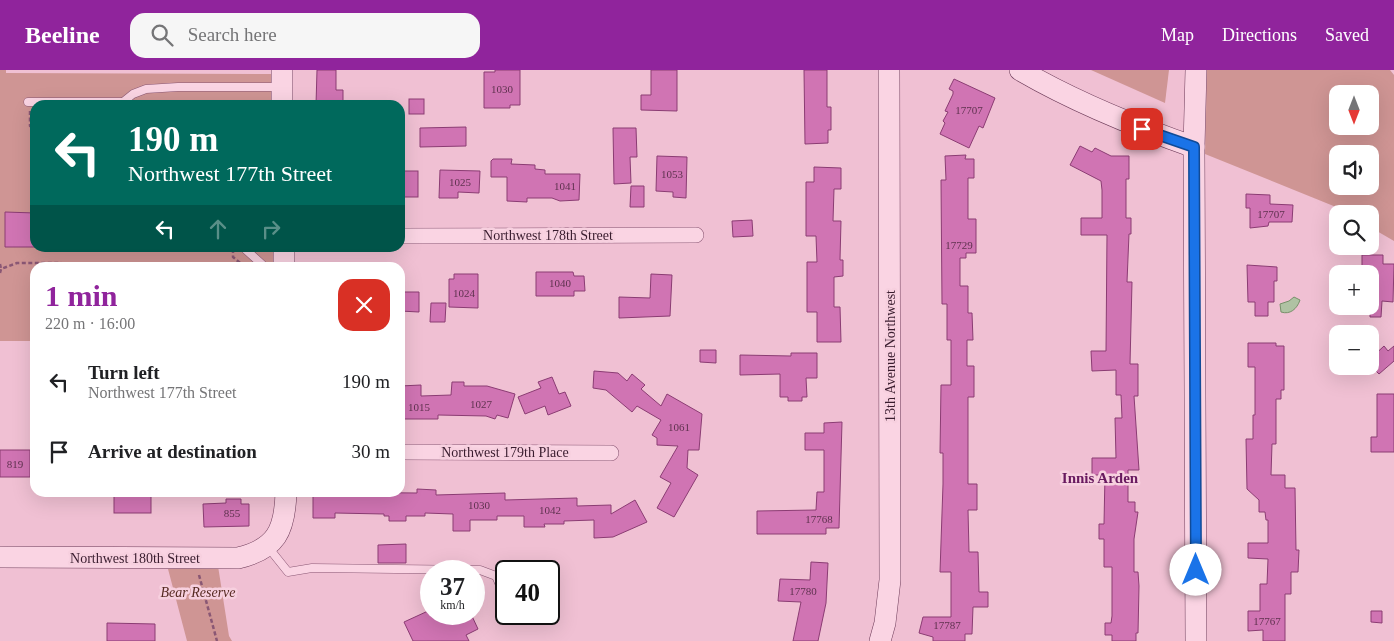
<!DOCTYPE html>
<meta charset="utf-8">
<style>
:root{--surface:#fff;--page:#f6f6f6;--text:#202124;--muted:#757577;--accent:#90249c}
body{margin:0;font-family:"Times New Roman",serif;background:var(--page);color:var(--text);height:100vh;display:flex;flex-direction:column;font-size:19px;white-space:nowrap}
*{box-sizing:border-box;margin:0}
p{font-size:16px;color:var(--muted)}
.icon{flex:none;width:28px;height:28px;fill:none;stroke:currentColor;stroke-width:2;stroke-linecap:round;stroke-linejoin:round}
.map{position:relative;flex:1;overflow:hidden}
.side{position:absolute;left:30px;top:192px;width:375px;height:235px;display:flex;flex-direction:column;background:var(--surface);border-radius:15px;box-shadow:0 5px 20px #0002}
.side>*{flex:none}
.hud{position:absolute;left:30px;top:30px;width:375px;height:152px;border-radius:15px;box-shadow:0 5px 20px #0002;background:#00695c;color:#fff;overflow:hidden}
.needle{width:32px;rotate:180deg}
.tools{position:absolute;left:1329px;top:15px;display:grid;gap:10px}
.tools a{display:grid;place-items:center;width:50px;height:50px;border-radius:10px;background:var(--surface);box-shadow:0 5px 20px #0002;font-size:25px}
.speed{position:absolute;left:420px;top:490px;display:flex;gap:10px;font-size:25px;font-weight:700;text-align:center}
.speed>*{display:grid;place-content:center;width:65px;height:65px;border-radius:50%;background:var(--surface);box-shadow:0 5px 20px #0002;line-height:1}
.speed small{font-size:12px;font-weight:400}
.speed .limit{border:2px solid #111;border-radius:8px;background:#fff;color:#111}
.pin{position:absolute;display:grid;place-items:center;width:42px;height:42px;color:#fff;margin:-21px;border-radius:10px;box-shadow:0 2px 8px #0006}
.me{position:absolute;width:55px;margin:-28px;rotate:0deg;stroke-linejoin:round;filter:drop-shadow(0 0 4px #0008)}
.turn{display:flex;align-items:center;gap:18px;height:105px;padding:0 15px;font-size:22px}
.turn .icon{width:65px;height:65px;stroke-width:2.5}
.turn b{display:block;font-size:35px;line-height:42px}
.lanes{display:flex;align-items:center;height:48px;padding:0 15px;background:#0003;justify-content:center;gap:25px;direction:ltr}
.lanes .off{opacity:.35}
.round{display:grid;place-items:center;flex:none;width:52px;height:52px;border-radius:15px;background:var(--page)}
.headline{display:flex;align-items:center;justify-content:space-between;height:85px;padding:0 15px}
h1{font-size:30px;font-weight:600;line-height:38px;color:var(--accent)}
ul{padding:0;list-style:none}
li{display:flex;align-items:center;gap:15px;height:70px;padding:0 15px}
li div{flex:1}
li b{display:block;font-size:19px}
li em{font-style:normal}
header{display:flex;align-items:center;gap:30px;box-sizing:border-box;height:70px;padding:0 25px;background:var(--accent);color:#fff}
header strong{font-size:24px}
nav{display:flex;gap:28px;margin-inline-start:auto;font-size:18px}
.search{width:350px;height:45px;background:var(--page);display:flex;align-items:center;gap:12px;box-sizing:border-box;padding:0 18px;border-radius:15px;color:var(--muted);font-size:19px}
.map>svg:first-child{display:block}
</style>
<header>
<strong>Beeline</strong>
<div class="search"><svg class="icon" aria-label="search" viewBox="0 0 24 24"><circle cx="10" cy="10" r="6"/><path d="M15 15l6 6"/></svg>Search here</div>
<nav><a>Map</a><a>Directions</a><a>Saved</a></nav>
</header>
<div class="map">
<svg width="1394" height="571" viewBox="0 0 1394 571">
<rect width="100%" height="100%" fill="#f0c0d3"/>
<g fill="#cf9594" fill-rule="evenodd">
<polygon points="0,0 6,0 6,3 274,4 274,35 35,35 35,178 273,178 273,197 35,198 35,271 0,271"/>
<polygon points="1091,0 1169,0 1165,33"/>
<path d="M1207,0H1390L1394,5V171L1370,157V144H1348L1336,137L1205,84ZM1338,24H1370V56H1338ZM1338,84H1370V116H1338Z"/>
<polygon points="218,496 229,566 232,571 187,571 168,499"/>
</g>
<path fill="#afc2a3" stroke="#77906a" d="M1294,227L1300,230C1297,239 1290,245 1281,242L1280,234L1289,231Z"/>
<g fill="#d074b3" stroke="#8b3c73">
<polygon points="317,0 336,0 336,20 343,20 343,35 316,35"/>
<polygon points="495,0 520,0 520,35 510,35 510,38 484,38 484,2 495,2"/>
<polygon points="651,0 677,0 677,41 641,40 641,25 651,25"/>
<polygon points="804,0 827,0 827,37 831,37 831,60 828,60 828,73 805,74"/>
<polygon points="954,9 995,28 983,58 979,56 969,78 940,64 945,53 943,51 948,42 945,41 953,24 953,21 949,19"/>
<rect x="409" y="29" width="15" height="15"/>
<polygon points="466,57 466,76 420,77 420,58"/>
<polygon points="613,58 636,58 637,87 630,87 631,113 614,114"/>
<polygon points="1080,76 1092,82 1095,78 1111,86 1129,86 1129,109 1126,109 1126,148 1131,148 1131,164 1129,164 1127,212 1132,212 1130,294 1138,294 1138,326 1134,326 1139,400 1128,400 1128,432 1135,432 1135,442 1138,442 1134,469 1134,502 1138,502 1139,516 1138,563 1136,563 1136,571 1112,571 1112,565 1105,565 1105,553 1111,553 1112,546 1112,497 1104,497 1104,469 1099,469 1099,454 1104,454 1105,405 1092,405 1092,388 1116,388 1115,348 1122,348 1121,325 1116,325 1116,300 1092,301 1091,281 1106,281 1107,165 1081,165 1081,148 1102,148 1102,120 1101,111 1070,95"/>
<polygon points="966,85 965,89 974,89 974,108 968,108 968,149 976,149 976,183 966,183 966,188 960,188 960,216 968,216 968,243 972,243 973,270 967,270 967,296 974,296 974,327 968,327 968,414 977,414 977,440 968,440 969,482 978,482 979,522 988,522 988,537 973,537 972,564 965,564 965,571 933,571 933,567 919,563 923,547 951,547 951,502 940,502 943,414 943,383 940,383 941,315 951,315 951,270 947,270 947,234 942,234 941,110 946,110 945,86"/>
<polygon points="657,86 687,87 686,128 673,127 673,122 656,121"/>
<polygon points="493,89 512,89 511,94 535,95 535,99 545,100 545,104 580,104 579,130 560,131 552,128 527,128 527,132 507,131 507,107 491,107 491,91"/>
<polygon points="814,97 841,98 841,119 834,119 833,151 841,151 840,190 843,190 843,206 834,207 834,237 840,237 841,272 817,272 817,242 807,242 807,192 817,192 816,166 806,166 806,112 814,112"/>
<polygon points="440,100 480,101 479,123 458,122 458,128 439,128"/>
<rect x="400" y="101" width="18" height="26"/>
<polygon points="631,116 644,116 644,137 630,137"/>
<polygon points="1246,124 1270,125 1270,134 1293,135 1292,152 1269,152 1268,156 1250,158 1250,138 1246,138"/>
<polygon points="5,142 35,143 35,177 5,177"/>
<polygon points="752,150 753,166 733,167 732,151"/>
<polygon points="1362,185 1383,185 1383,194 1394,194 1393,232 1382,231 1381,247 1370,247 1370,204 1362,204"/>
<polygon points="1247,195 1277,197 1277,211 1274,211 1274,232 1268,232 1268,246 1255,246 1255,232 1248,232"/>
<polygon points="536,202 573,202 574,206 584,206 585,221 574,221 574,226 536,226"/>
<polygon points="454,204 478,204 478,238 449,237 449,209 454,209"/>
<polygon points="651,204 672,205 670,246 619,248 619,227 650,228"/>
<polygon points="400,222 419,222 419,242 400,241"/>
<polygon points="431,233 446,233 445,252 430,252"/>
<polygon points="1248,273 1276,273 1276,276 1284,276 1284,320 1281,320 1281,329 1276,329 1276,374 1272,374 1271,405 1285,405 1285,418 1295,418 1296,480 1299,480 1298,502 1291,502 1291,524 1285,524 1285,571 1263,571 1263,560 1248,561 1248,541 1260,541 1260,514 1267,514 1268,489 1248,488 1248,473 1268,473 1268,450 1266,450 1265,442 1259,442 1259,430 1247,419 1246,369 1253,369 1253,345 1255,345 1255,297 1248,297"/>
<polygon points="1384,276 1388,281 1394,276 1394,291 1379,304 1370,295 1370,289"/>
<polygon points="700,280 716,280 716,293 700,292"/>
<polygon points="791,283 817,283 817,308 806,308 807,327 802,327 802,331 788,331 788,327 780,327 780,304 740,305 740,285 791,286"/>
<polygon points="594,301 618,303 627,311 632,304 645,315 641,319 661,336 667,324 702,344 699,380 688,380 687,398 698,405 674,447 657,438 671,413 660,407 678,376 657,375 657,368 652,365 661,350 637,336 632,342 606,320 593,318"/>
<polygon points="552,307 559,324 565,322 571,336 548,345 545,336 525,344 518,327 541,318 538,312"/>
<polygon points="452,312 464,312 464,316 487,316 515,324 508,348 497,345 495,349 486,346 438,345 438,349 400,349 400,316 421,315 421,326 451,325"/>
<polygon points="1377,324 1394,324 1394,382 1371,382 1371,367 1377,367"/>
<polygon points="842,352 839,458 826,458 826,464 757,464 757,441 816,440 817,422 824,422 824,380 805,380 805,363 824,363 824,353"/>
<rect x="0" y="380" width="30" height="27"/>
<polygon points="417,419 436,420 436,425 505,423 505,430 577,428 577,436 611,435 611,444 635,430 647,452 613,467 594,468 594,450 564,451 564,454 544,454 545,457 524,457 524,446 497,446 497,450 470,450 470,461 453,461 453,444 425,443 425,446 406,446 406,451 389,451 389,446 384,446 384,444 335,443 335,448 313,448 313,422 417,423"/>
<rect x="114" y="422" width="37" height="21"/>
<polygon points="226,429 241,429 241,434 249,434 249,456 204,457 203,434 226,433"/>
<polygon points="406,474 406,493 378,493 378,475"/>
<polygon points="811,492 828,493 826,533 818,571 793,571 801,532 778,531 780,509 810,510"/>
<polygon points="428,541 430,544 471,544 478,559 466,565 469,571 413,571 404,552"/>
<polygon points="1371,541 1382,541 1382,553 1371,552"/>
<polygon points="107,553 155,554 155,571 107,571"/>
</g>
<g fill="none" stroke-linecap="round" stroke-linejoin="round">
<defs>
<g id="lane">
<polyline points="28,32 123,32 133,24 146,19 178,17 280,17"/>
<polyline points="244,178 266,198"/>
<polyline points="268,477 288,502 312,498 480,500 496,506 505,527"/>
</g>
<g id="street">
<polyline points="400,166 696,165"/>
<polyline points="400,382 611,383"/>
</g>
<g id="secondary">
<path d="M1020,0C1075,32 1134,56 1194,77"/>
<polyline points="282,35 282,0"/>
<polyline points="284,178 284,198"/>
<path d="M0,487L238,488C276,479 285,461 286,422"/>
<polyline points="880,571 885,553 890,510 889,0"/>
<polyline points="1196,571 1194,77 1196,0"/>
</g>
</defs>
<use href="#lane" stroke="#8a5774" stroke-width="9"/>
<use href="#street" stroke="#8a5774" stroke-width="16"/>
<use href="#secondary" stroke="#6c3a58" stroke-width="22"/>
<g stroke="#8a5774" stroke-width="2.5" stroke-dasharray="4 2.5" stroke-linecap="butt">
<polyline points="30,41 30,56 35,56"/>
<polyline points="233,179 233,187 246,198"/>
<polyline points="0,194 1,199"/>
<polyline points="0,203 1,199 17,193 61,193 65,198"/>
<polyline points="199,505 217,571"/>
</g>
<use href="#lane" stroke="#fad4e3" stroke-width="8"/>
<use href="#street" stroke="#fad4e3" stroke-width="15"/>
<use href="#secondary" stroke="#fad4e3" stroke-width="21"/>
</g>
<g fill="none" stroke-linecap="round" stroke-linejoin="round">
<defs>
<polyline id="route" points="1142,59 1194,77 1196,500"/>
</defs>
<use href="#route" stroke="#114b97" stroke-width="12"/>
<use href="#route" stroke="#1a73e8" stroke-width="9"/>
</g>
<g text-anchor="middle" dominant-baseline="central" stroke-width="5" stroke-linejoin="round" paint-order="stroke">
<g font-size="11" fill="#5f324f">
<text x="502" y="19">1030</text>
<text x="969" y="40">17707</text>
<text x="672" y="104">1053</text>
<text x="460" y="112">1025</text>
<text x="565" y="116">1041</text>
<text x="1271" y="144">17707</text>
<text x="959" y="175">17729</text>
<text x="560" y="213">1040</text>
<text x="464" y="223">1024</text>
<text x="481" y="334">1027</text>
<text x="419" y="337">1015</text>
<text x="679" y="357">1061</text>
<text x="15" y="394">819</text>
<text x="479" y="435">1030</text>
<text x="550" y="440">1042</text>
<text x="232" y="443">855</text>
<text x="819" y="449">17768</text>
<text x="803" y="521">17780</text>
<text x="1267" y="551">17767</text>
<text x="947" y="555">17787</text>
</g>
<g font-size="14" fill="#391c2e" stroke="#f7d0df">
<text x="548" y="165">Northwest 178th Street</text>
<text transform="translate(890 286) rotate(-90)">13th Avenue Northwest</text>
<text x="505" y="382">Northwest 179th Place</text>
<text x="135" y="488">Northwest 180th Street</text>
</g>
<g font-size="14" font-style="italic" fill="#562a22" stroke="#f7d0df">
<text x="198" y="522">Bear Reserve</text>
</g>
<g font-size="15" font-weight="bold" fill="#68195f" stroke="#f7d0df">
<text x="1100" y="408">Innis Arden</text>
</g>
</g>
</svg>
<div class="tools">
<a><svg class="needle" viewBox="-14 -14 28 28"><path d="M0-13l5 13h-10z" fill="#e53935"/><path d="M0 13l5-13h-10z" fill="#757577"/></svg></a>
<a><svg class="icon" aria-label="sound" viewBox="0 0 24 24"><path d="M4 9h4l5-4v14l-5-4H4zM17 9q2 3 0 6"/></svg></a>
<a><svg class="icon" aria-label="search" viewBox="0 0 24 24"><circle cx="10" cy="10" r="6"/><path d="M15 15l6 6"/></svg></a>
<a>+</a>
<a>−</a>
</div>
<div class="speed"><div>37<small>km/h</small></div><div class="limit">40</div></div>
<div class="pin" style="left:1142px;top:59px;background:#d93025"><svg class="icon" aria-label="arrive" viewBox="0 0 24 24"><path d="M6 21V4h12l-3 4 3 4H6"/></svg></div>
<svg class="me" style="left:1196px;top:500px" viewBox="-20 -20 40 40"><circle r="19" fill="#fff"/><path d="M0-13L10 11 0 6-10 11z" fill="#1a73e8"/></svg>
<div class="hud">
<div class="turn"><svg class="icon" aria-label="left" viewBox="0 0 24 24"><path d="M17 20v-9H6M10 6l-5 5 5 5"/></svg><div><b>190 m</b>Northwest 177th Street</div></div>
<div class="lanes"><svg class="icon" aria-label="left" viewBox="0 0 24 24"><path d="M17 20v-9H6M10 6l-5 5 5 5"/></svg><svg class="icon off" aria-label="ahead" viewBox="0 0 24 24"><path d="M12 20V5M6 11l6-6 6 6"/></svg><svg class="icon off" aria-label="right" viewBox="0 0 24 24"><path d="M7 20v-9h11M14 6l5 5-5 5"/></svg></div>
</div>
<section class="side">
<div class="headline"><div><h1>1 min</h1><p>220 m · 16:00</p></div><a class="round" style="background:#d93025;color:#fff"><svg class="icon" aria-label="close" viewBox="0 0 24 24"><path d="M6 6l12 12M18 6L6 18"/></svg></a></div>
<ul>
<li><svg class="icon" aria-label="left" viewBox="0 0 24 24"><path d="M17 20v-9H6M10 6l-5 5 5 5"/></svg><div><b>Turn left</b><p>Northwest 177th Street</p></div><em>190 m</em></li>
<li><svg class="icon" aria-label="arrive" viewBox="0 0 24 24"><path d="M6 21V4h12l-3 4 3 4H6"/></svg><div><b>Arrive at destination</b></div><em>30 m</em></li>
</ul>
</section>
</div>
